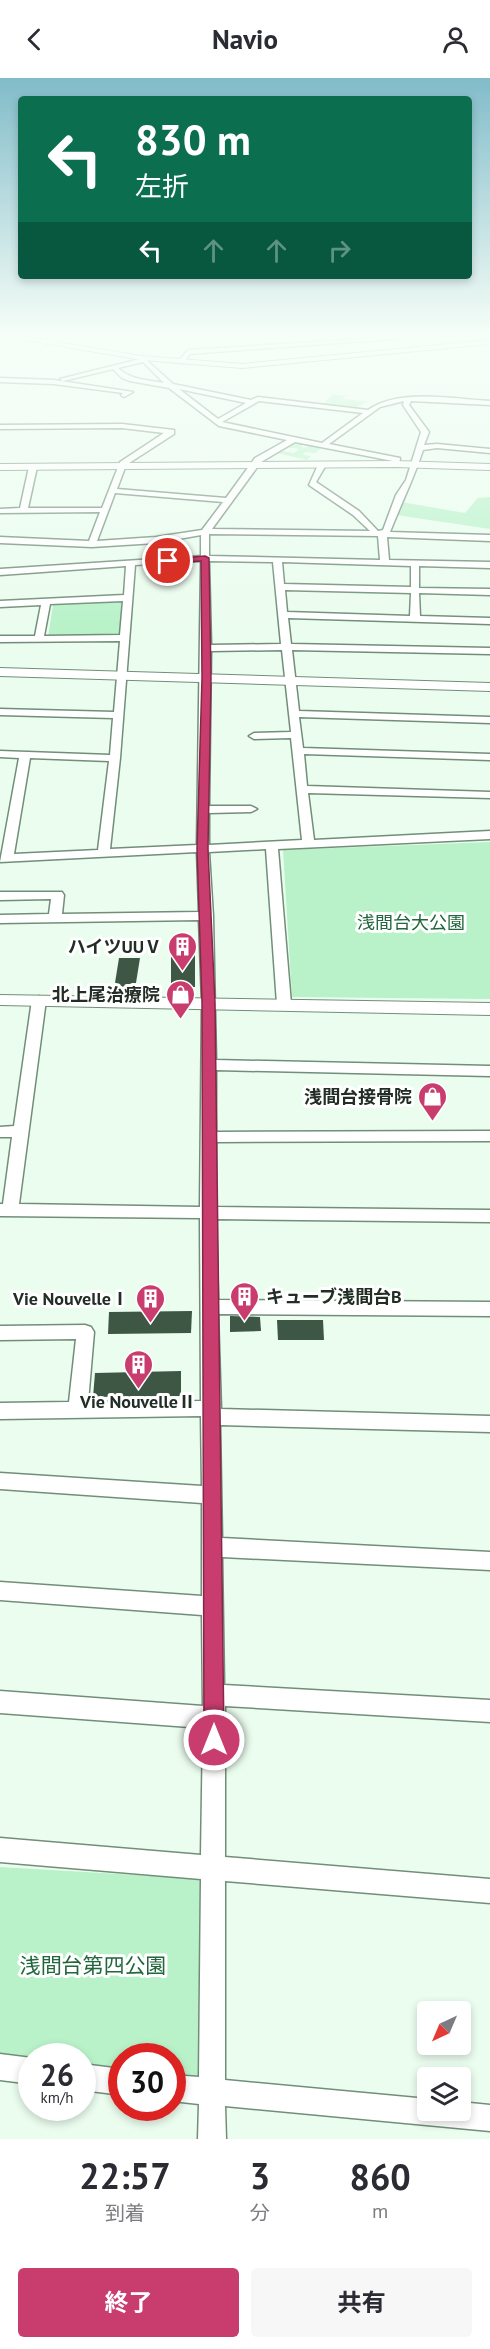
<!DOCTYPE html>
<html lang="ja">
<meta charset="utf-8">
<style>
:root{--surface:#fff;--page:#f7f7f7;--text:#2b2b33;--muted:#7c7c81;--accent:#c93d6e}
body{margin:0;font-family:"PT Sans","Noto Sans JP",sans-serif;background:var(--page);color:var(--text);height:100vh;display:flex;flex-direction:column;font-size:22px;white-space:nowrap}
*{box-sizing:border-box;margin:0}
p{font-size:20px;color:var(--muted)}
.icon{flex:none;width:33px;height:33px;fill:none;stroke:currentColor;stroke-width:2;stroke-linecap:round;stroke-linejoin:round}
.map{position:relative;height:2061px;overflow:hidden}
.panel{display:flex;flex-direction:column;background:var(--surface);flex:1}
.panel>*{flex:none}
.guide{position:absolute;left:18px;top:18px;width:454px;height:183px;border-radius:6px;box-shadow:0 3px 9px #0003;background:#0b6e4f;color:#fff;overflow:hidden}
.needle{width:39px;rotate:224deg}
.buttons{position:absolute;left:417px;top:1923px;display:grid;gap:12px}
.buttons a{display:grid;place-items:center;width:54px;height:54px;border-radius:6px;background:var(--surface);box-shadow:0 3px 9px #0003;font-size:30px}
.speed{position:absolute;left:18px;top:1965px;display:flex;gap:12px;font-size:30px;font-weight:700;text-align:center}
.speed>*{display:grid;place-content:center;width:78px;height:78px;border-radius:50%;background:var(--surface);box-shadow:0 3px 9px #0003;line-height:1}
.speed small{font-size:15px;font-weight:400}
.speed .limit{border:9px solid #d22;background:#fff;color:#111}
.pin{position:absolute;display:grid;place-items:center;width:51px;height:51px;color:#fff;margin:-26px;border:3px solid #fff;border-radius:50%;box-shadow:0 2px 6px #0007}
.me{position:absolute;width:66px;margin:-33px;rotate:0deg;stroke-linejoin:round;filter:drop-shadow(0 0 4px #0008)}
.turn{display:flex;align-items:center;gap:21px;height:126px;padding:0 18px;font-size:27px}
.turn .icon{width:78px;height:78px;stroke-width:2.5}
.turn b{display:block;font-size:42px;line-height:51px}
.lanes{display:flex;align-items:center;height:57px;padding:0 18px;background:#0003;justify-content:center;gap:30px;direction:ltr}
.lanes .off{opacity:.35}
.eta{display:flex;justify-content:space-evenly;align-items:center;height:102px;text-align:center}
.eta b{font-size:36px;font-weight:700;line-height:42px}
.primary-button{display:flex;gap:12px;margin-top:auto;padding:12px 18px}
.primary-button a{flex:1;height:69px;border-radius:6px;background:var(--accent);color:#fff;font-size:24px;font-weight:700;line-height:69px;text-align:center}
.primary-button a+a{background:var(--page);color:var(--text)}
header{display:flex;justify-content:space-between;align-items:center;height:78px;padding:0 18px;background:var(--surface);font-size:27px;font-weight:700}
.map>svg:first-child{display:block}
</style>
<header><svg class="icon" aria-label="back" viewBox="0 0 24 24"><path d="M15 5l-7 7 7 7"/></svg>Navio<svg class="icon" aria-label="person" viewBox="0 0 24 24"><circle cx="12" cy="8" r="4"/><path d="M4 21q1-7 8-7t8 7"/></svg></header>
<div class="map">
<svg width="490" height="2061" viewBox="0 0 490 2061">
<rect width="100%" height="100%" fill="#ebfdef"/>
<g fill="#b9f2c9">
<polygon points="334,315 335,317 367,319 345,318 342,321 383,325 366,324 354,331 322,327"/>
<polygon points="293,363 306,366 301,368 304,370 311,367 323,369 315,375 305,374 303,377 311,378 307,382 273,374 277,372 294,375 299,371 284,369"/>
<polygon points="490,419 490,451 396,437 401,424 465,435 478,420"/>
<polygon points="123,523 120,559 48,559 53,527"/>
<polygon points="490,764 490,921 292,919 283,772"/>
<polygon points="0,1789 204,1801 200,2000 173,1997 172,1978 122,1978 121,1993 83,1990 82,1978 32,1978 31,1985 0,1982"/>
</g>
<g fill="#3d5744">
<polygon points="195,877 195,909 171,909 171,878"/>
<polygon points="119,880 140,880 135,911 114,911"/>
<polygon points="192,1233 191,1255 108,1256 109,1234"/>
<polygon points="230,1238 260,1239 261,1253 230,1254"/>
<polygon points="277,1242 323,1242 324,1262 278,1262"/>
<polygon points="181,1293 181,1318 93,1319 95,1295"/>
</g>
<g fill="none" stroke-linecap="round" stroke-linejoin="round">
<defs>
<g id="minor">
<polygon points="40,258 46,258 48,265 44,265"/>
<polygon points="408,258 432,258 190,276 183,285 178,284 188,272"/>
<path d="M142,278L173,306L251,322L258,319L368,332C399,310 453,321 490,323V327L411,323L409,327L429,354L424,367L437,366L490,371V375L437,370L423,372C414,400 401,426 390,454L490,457V463L387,459L389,482L490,484V490L419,488V510L490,511V517L419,515L420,538L490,540V546L288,540L291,566L490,570V576L292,572L299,633L490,639V645L299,639L303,670L490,676V682L304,676L307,708L490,714V720L308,715L314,762L490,753V761L278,771L291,926L284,930L277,926L266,771L209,774L213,838L216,982L490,988V998L216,992V1054L490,1053V1063L216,1064V1129L490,1132V1144L216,1141L218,1222L490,1224V1238L218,1236L221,1331L490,1338V1354L220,1347L222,1460L490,1474V1492L222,1479L224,1607L490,1622V1644L225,1628V1779L490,1801V1825L225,1803V2002L428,2021V2032H460V2024L490,2027V2053L225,2028L226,2061H198L199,2026L172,2023V1997L199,1999L201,1801L0,1784V1760L201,1777L203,1650L0,1635V1613L203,1628L202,1537L0,1522V1504L202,1518V1425L0,1411V1395L202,1408L201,1338L0,1341V1325L69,1324L76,1261L0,1262V1248L85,1247L91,1249L94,1254L88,1324L201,1323L200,1140L0,1138V1126H3L12,1059H0V1049L14,1048L32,922L39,918L46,922L19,1126L200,1129L202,925L199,842L0,845V837L49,836L51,821L0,822V814H62L64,817L62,836L199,834L197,774L0,784L19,680L0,679V673L110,677L113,640L0,637V631L114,634L120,563L0,564V558H35L41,527L0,529V523L124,517L126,488L0,497V491L201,478V457L156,465L92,469L0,465V459L89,463L100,434L0,435V431L20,430L29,389L33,387L37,389L28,430H102L120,384L164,355L122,350L0,351V347L122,346L174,352V356L126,387L117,411L226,420L255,380L287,362L219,348L169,310L130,303L122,300L113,291L63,303L60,301L140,281ZM143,284L164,305C147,302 131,302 118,290ZM179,311L246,325L218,341ZM259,323L363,335L322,365L222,344ZM404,323L403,327L421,354L406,402L396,417L383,452L378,453L359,433L316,404L326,387L322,385L318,387L309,407L353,437L370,453L212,451L261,384L295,364L393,383V388H399L400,380L329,366L380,329ZM115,415L223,424L202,452L156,459L97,463ZM209,456L378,458L380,482L209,478ZM201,483L197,767L110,771L120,680L135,487ZM209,483L273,484L281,566L211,567ZM282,484L411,488V509L284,506ZM285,512L411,515L410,538L287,534ZM123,523L120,557L44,558L50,526ZM282,572L291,654L254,655L249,658L254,661L291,660L302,762L209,767V735L251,734L257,731L251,728H209L211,573ZM30,680L109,683L98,772L14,776Z"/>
<polygon points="0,300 54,302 133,314 124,319 121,317 123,315 54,306 0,304"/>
<polygon points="0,1976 32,1980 32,2006 0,2002"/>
<polygon points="82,1986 122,1991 122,2017 82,2012"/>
</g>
<g id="tertiary">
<polygon points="2,258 18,258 142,278 242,286 490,262 490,266 242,290 142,282"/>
<polygon points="396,383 490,386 490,392 396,389 0,392 0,386"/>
<polygon points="0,590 490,605 490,613 0,598"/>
<polygon points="0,917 490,925 490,937 0,927"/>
</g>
</defs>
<use href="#minor" stroke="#728e79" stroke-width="3"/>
<use href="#tertiary" stroke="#728e79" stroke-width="2"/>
<use href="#minor" fill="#fff" fill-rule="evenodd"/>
<use href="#tertiary" fill="#fff" fill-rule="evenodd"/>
</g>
<linearGradient id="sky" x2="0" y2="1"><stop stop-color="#81bcc9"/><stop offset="0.47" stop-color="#f6fef8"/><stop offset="1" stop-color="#f6fef8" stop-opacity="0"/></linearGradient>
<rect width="490" height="546" fill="url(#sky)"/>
<polygon fill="#c93d6e" stroke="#832848" stroke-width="1.5" points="205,478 209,480 211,600 208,771 215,925 224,1662 221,1669 214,1672 207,1669 204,1662 202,925 197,771 202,600 201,483 168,485 164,483 168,481"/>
<defs>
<symbol id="building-pin" viewBox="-11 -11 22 30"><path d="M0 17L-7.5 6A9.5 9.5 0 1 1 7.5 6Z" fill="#c93d6e" stroke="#fff"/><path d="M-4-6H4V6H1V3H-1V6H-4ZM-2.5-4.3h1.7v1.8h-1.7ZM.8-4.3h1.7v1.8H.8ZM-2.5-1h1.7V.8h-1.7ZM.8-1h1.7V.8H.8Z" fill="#fff"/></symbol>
<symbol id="shop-pin" viewBox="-11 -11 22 30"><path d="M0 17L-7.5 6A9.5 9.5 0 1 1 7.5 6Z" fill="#c93d6e" stroke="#fff"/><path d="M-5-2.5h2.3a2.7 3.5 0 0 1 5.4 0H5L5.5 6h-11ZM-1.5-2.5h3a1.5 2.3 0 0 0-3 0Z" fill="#fff"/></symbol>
</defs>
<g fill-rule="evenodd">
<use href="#building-pin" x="166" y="852" width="33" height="45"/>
<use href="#shop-pin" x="164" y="900" width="33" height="45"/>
<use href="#shop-pin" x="416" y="1002" width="33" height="45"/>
<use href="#building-pin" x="228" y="1202" width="33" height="45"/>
<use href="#building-pin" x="134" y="1204" width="33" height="45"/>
<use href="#building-pin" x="122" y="1270" width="33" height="45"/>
</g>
<g text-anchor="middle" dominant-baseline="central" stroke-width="6" stroke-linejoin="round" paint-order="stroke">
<g font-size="18" fill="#21663c" stroke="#fff">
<text x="411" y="844">浅間台大公園</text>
</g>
<g font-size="18" font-weight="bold" fill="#222d25" stroke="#fff" text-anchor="end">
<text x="162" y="868">ハイツUUⅤ</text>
<text x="160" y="916">北上尾治療院</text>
<text x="412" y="1018">浅間台接骨院</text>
<text x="266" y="1218" text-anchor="start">キューブ浅間台B</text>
<text x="129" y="1220">Vie NouvelleⅠ</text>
<text x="138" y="1323" text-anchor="middle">Vie NouvelleⅡ</text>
</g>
<g font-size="21" fill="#21663c" stroke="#fff">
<text x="93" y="1887">浅間台第四公園</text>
</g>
</g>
</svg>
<div class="buttons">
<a><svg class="needle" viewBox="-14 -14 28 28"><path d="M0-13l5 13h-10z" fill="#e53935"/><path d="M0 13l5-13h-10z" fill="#7c7c81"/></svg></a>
<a><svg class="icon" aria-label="layers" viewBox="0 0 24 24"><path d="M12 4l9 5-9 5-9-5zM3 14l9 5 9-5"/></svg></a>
</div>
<div class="speed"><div>26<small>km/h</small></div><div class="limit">30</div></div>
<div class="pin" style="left:168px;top:483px;background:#d93025"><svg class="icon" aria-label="arrive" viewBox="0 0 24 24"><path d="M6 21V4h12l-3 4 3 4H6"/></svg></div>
<svg class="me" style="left:214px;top:1662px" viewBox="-20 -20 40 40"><circle r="17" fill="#c93d6e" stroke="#fff" stroke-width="3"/><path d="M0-11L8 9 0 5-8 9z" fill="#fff"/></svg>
<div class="guide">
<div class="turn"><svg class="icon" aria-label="left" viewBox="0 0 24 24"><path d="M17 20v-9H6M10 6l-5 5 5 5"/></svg><div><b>830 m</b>左折</div></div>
<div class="lanes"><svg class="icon" aria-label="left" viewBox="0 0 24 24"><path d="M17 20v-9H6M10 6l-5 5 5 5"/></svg><svg class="icon off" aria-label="ahead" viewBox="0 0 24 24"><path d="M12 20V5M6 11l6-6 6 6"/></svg><svg class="icon off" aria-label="ahead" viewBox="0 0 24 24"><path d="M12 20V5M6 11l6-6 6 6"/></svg><svg class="icon off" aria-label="right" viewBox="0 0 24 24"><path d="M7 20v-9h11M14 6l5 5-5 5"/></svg></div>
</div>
</div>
<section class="panel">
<div class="eta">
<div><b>22:57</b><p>到着</p></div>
<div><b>3</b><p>分</p></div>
<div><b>860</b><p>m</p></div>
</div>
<div class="primary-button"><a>終了</a><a>共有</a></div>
</section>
